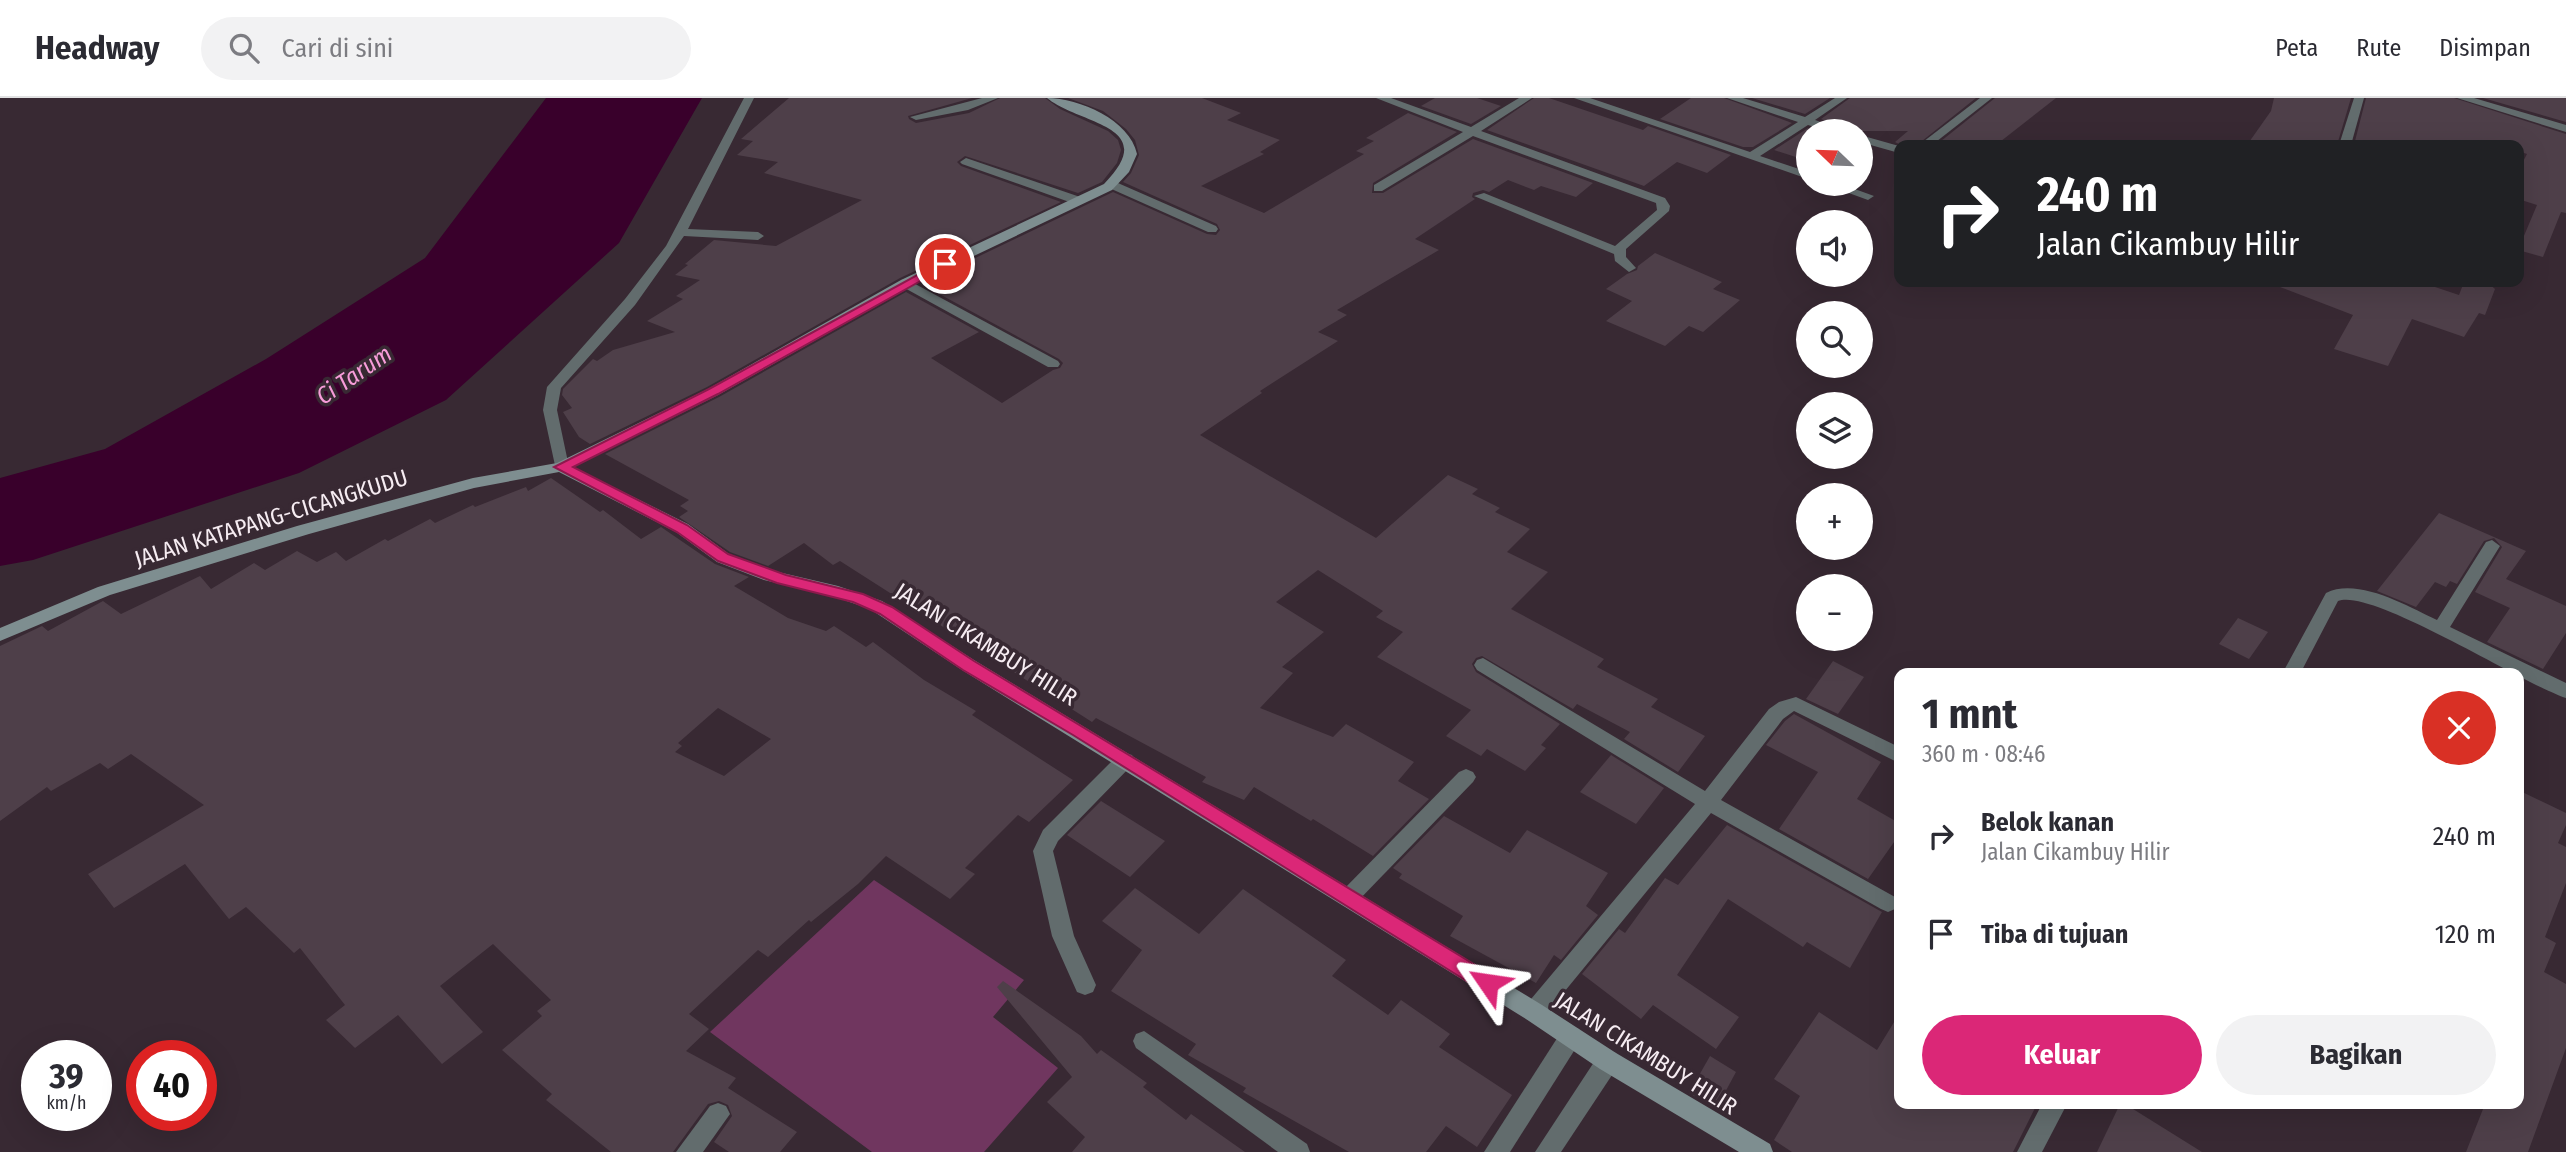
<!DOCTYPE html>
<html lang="id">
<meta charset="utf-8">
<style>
:root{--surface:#fff;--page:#f2f2f3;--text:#2b2b33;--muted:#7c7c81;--line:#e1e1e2;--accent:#db2777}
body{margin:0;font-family:"Fira Sans Condensed",sans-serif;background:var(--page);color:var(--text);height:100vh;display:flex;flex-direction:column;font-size:26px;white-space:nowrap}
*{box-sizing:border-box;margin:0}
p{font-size:23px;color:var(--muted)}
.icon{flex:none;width:38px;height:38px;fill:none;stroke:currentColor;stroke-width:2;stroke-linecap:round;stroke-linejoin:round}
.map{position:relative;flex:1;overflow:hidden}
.sheet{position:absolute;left:1894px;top:570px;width:630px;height:441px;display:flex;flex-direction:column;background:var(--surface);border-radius:14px;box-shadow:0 7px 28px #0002}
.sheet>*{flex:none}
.top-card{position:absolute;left:1894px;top:42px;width:630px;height:147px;border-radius:14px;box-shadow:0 7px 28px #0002;background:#202124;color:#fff;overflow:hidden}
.needle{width:46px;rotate:293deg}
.tools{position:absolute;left:1796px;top:21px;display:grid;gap:14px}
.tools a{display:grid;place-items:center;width:77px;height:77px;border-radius:50%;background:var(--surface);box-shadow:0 7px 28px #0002;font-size:35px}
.speed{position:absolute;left:21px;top:942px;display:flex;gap:14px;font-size:35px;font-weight:700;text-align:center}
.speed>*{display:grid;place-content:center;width:91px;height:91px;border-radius:50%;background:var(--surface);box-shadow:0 7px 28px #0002;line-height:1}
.speed small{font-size:18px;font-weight:400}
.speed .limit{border:10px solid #d22;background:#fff;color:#111}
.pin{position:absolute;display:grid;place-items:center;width:60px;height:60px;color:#fff;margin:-30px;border:4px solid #fff;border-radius:50%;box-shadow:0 2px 7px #0007}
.me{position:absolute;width:77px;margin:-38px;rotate:302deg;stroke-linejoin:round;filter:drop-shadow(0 0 5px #0008)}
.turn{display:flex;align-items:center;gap:24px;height:147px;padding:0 28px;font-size:32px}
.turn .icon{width:91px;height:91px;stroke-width:2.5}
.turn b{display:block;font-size:49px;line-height:60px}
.round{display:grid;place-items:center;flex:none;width:74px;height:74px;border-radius:37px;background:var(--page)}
.overview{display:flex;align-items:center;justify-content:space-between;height:119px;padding:0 28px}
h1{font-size:42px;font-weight:700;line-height:52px}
.action{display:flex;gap:14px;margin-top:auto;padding:14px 28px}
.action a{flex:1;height:80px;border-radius:42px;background:var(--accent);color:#fff;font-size:28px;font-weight:700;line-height:80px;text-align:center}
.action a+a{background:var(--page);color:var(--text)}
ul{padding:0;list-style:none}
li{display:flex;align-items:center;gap:21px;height:98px;padding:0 28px}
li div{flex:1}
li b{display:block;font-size:26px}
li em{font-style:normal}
header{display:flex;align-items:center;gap:42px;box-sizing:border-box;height:98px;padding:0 35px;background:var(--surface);border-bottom:2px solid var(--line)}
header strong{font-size:33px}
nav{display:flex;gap:38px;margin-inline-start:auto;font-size:24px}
.search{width:490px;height:63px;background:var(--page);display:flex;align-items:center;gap:18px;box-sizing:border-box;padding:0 24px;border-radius:38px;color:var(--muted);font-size:26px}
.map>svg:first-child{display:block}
</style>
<header>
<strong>Headway</strong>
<div class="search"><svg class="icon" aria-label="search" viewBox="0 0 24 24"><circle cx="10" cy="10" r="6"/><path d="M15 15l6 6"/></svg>Cari di sini</div>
<nav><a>Peta</a><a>Rute</a><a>Disimpan</a></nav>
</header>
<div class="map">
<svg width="2566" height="1054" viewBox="0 0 2566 1054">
<rect width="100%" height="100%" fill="#382933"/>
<polygon fill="#70365f" points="874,782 1024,882 993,919 1058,970 984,1054 872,1054 710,934"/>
<polygon fill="#39002b" points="546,0 702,0 619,145 446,302 299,375 33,462 0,468 0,380 105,351 266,261 425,160"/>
<g fill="#4e3f49" fill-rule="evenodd">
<polygon points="789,0 972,0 908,18 909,21 916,25 969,15 1000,0 1045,0 1060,11 1108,33 1118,42 1121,52 1117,65 1102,84 1078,95 965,58 957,64 961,68 1061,104 900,180 707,289 590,346 579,339 563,314 572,310 562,297 563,291 593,261 597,263 613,252 675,234 647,223 683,201 676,198 700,182 675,177 688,167 685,166 714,142 776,148 862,102 764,75 778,64 737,57 753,43 741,41"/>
<polygon points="1068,0 1202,0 1241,15 1227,22 1280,42 1260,54 1264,56 1201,88 1264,115 1364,56 1356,53 1374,43 1366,40 1408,15 1457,34 1373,85 1372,95 1383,95 1473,41 1593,85 1576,99 1541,88 1534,92 1508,82 1489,94 1483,92 1473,95 1472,99 1475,101 1415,141 1439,152 1337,212 1347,217 1318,234 1338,243 1260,293 1262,295 1200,337 1376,440 1448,377 1478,391 1472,396 1500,410 1495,414 1530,431 1507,454 1548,474 1511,511 1604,561 1597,569 1658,601 1651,609 1705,638 1678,674 1624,641 1630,634 1577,606 1573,611 1482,558 1476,560 1472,566 1476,574 1560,626 1541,647 1546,650 1525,673 1487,651 1481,658 1446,638 1471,612 1377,559 1403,534 1376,519 1383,513 1318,472 1276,504 1324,534 1282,569 1293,575 1260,610 1333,639 1346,626 1414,664 1398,683 1429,701 1373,758 1313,721 1311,723 1254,689 1244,702 1202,684 1206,679 1096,620 1092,624 840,463 833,467 804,445 768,468 730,454 679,419 688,413 680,408 689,402 605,356 719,299 906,194 979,234 931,260 1002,305 1053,272 1060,270 1063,265 1059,261 921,186 1113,94 1207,136 1216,137 1220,132 1217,126 1123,84 1131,75 1139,57 1135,42 1126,31 1103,13"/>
<polygon points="1435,0 1477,0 1501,8 1471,26 1421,8"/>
<polygon points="1534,0 1549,0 1643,32 1648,28 1731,57 1707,75 1677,64 1644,88 1487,32"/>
<polygon points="1691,0 1724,0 1792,25 1753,49 1743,49 1660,21"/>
<polygon points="1752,0 1830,0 1805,16"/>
<polygon points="1850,0 1976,0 1917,47 1901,47 1895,44 1908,33 1849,33 1821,21"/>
<polygon points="1995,0 2056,0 1996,47 1936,47"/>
<polygon points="2274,0 2351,0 2337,47 2247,47 2271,13"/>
<polygon points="2366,0 2454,0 2566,36 2566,115 2561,114 2543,159 2518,152 2537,107 2518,101 2518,73 2527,56 2518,53 2518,47 2354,47"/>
<polygon points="2483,0 2566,0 2566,24"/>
<polygon points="1808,30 1820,33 1808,33 1808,63 1774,52"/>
<polygon points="1655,155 1722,184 1713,191 1740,202 1703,234 1689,228 1665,248 1606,223 1632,203 1606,191 1627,176 1637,172 1638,168"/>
<polygon points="2272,184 2420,184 2459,197 2464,184 2487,184 2495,191 2485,217 2479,215 2464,239 2412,221 2388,268 2334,251 2353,217 2272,186"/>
<path d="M551,380L600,414L603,412L641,441L661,429L715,466L749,479L734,488L788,520L826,533L834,528L866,549L873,544L924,582L976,613L972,617L1073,682L1029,724L1018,717L965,770L975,776L950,801L886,758L858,786L811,824L809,822L768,859L758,852L689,916L709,931L686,953L736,980L728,990L797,1034L780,1054H729L714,1044L732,1018L728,1007L719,1003L708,1006L673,1054H611L546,1002L552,996L502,952L542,918L537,913L551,902L493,846L440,888L483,934L442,966L398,917L355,950L326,922L345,907L300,850L294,855L246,809L229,821L185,766L114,810L88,776L204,707L131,656L108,671L100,665L51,693L47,689L0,723V548L42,528L48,533L103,503L121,516L200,478L211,491L254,465L265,472L297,453L317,464L336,454L346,463L385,441L388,443L430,421L435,425L473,407L475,409L526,389L528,393ZM718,610L771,641L724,678L675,654L682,648L678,645Z"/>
<polygon points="2439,415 2526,453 2506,481 2566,508 2566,535 2543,571 2487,544 2510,510 2475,494 2502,449 2494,440 2484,443 2457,486 2450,483 2446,489 2435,484 2416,509 2377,493"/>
<polygon points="2238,520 2268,534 2249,561 2219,546"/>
<polygon points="1833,563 1864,579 1838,616 1806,601"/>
<polygon points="1794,616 1881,664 1857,701 1899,725 1899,737 1868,781 1779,731 1818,674 1766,647 1785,623"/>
<polygon points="1611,657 1664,690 1636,726 1580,694"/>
<polygon points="2518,692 2566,715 2566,727 2558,745 2566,749 2566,785 2545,839 2556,845 2544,874 2566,886 2566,950 2528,1054 2466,1054 2485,1006 2518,1006"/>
<polygon points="1101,703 1165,743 1130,779 1067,737"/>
<polygon points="1444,718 1510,755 1527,732 1608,775 1586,808 1598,817 1561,862 1554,857 1536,885 1450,838 1463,818 1399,780 1402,776 1393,770"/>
<polygon points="1727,727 1882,814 1850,870 1807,844 1803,849 1728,801 1677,877 1739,919 1716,951 1653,907 1641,921 1582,876 1619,831 1625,835 1665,780 1678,787"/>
<polygon points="1135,790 1199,836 1243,791 1346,862 1332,878 1388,917 1401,902 1450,936 1439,949 1512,997 1477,1049 1446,1028 1426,1054 1349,1054 1243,994 1246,990 1188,957 1196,946 1111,893 1142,852 1102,823"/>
<polygon points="1003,883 1081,938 1097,956 1101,952 1147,985 1143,989 1186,1022 1191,1016 1245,1054 1072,1054 1085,1039 1047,1004 1072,979 997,889"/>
<polygon points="1819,914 1877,952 1899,916 1899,1006 2037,1006 2013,1054 1792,1054 1774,1042 1800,998 1774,981"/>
<polygon points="1710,958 1736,974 1716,1011 1689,995"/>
<polygon points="2120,1006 2125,1006 2202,1054 2097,1054"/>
</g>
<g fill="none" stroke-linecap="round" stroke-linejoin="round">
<g fill="#626c6d" fill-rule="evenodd">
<polygon points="744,0 754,0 688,131 758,134 764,138 758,142 684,138 635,207 561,290 557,312 569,369 561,374 556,372 543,312 547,289 625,201 666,148"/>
<polygon points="982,0 998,0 968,12 916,22 910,19"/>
<polygon points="1376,0 1391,0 1471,29 1519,0 1532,0 1481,33 1665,100 1670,108 1669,113 1626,151 1626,159 1636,170 1629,174 1615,163 1614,156 1474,98 1484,95 1615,148 1657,112 1656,105 1473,38 1382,93 1374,93 1374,87 1463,34"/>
<polygon points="1574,0 1590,0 1750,54 1798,24 1727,0 1743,0 1805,19 1835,0 1847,0 1815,22 1846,33 1829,33 1808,27 1760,58 1808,74 1808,81"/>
<polygon points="1980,0 1992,0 1932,47 1919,47"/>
<polygon points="2354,0 2364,0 2351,47 2339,47"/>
<polygon points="2457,0 2474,0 2566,27 2566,34"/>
<polygon points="1860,37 1899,48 1899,55 1860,44"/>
<polygon points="966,60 1083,100 1085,103 1075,106 962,66 960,64"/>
<polygon points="1111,82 1216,128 1218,131 1216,134 1208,134 1107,89 1105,86"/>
<polygon points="1824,86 1841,86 1874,98 1868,102"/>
<polygon points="906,181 1058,263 1060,266 1058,269 1048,269 901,188 901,182"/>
<polygon points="2489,184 2502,184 2503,185 2496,189"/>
<path d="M2492,442L2500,448L2450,529L2566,585V600C2525,587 2371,489 2338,503L2300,576H2282L2326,495C2358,479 2407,508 2437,522L2486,444Z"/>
<polygon points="1483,560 1705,693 1769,611 1779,604 1796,599 1899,649 1899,665 1794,613 1783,621 1721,702 1895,799 1898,805 1895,811 1888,814 1881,811 1711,715 1542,921 1534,924 1526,921 1523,914 1526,907 1695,706 1477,572 1474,567 1477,562"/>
<polygon points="1125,655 1132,657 1135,662 1132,667 1058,743 1053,753 1074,838 1096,887 1093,894 1085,897 1077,894 1052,838 1033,753 1043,732 1118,657"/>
<polygon points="1466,671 1473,674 1476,679 1473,684 1355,806 1348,809 1341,806 1338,800 1341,794 1459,674"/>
<polygon points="1571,928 1579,931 1582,938 1579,945 1510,1054 1484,1054 1563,931"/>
<polygon points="1144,933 1307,1046 1310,1054 1278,1054 1136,950 1133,943 1136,936"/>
<polygon points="1608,952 1616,955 1619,963 1616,971 1561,1054 1535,1054 1600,955"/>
<polygon points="718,1005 726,1008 730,1016 703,1054 676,1054 710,1008"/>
<polygon points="2042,1006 2067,1006 2042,1054 2017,1054"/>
</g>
<path fill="#7e8e90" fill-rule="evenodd" d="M1047,0C1079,0 1130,22 1137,56L1129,74L1112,92L911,188L718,297L573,369L688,426L729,456L774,473L838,488L882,503L974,562L1542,907L1616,955L1770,1046L1773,1054H1739L1600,971L1526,921L962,572L870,511L835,499L764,482L717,464L676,434L559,374L474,390L309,436L110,497L0,543V530L98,489L297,428L473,380L557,365L708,291L901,182L1104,86C1162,27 1080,27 1047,0Z"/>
</g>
<polygon fill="#db2777" stroke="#8e194d" stroke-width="2" points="941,164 951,166 718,296 573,369 687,427 728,456 786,477 863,496 892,509 974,563 1495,879 1498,885 1495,892 1488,894 1481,892 1073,637 963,572 880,516 853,504 777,485 718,463 677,434 554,369 709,291"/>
<g text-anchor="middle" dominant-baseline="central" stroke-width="7" stroke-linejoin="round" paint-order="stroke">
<g font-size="23" fill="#f6ecf2" stroke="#382933">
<text transform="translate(271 420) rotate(-17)">JALAN KATAPANG-CICANGKUDU</text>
<text transform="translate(986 546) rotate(32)">JALAN CIKAMBUY HILIR</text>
<text transform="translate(1646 955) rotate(32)">JALAN CIKAMBUY HILIR</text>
</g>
<g font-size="24" font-style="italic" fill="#f79cd9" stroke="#382933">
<text transform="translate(354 277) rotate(-34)">Ci Tarum</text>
</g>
</g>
</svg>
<div class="tools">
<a><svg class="needle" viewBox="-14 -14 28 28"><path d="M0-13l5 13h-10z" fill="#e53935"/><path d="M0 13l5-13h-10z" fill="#7c7c81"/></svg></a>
<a><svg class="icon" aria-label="sound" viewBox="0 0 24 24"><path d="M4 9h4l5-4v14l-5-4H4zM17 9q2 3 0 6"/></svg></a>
<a><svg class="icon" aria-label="search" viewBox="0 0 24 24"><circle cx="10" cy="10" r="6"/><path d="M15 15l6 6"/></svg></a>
<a><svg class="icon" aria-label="layers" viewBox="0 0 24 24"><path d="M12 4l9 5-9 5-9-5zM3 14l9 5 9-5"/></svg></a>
<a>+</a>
<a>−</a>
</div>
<div class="speed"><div>39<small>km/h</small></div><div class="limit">40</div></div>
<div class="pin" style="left:945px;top:166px;background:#d93025"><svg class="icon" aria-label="arrive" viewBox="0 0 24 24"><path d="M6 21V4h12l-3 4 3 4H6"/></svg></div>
<svg class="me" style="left:1488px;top:885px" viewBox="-20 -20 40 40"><path d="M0-17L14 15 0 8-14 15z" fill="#db2777" stroke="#fff" stroke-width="4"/></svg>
<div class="top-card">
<div class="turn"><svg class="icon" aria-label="right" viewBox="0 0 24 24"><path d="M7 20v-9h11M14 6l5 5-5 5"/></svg><div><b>240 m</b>Jalan Cikambuy Hilir</div></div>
</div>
<section class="sheet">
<div class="overview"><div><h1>1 mnt</h1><p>360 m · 08:46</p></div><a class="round" style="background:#d93025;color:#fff"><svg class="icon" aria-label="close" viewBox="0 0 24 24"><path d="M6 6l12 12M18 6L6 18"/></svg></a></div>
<ul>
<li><svg class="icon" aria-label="right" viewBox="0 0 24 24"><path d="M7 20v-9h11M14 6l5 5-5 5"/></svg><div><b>Belok kanan</b><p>Jalan Cikambuy Hilir</p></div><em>240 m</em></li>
<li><svg class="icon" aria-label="arrive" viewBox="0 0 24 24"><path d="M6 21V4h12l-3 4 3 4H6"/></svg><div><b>Tiba di tujuan</b></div><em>120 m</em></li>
</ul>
<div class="action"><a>Keluar</a><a>Bagikan</a></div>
</section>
</div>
